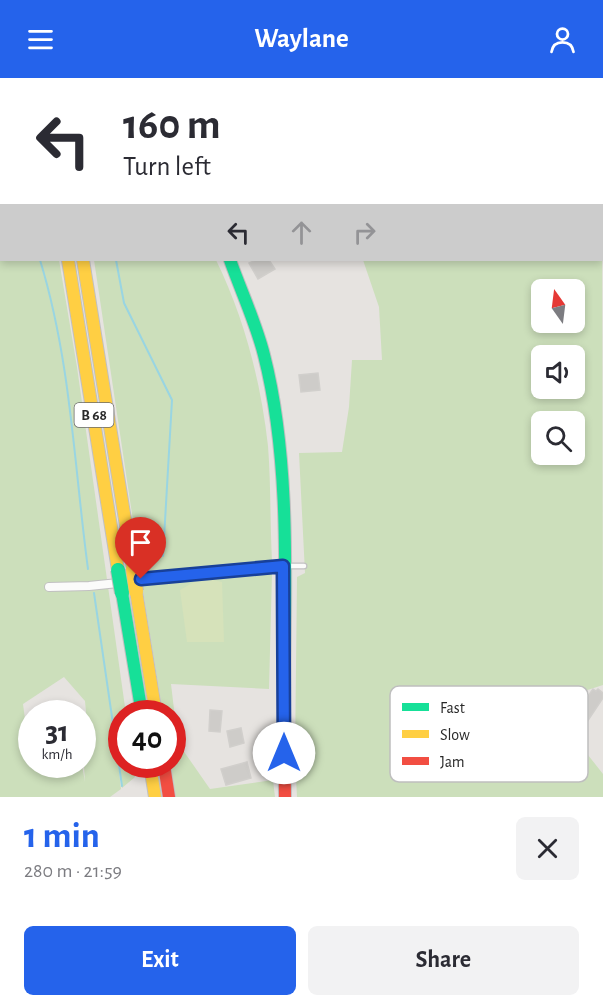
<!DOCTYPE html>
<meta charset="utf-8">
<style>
:root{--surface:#fff;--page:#f2f2f3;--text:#2b2b33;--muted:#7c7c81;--accent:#2563eb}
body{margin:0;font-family:"Alegreya Sans",sans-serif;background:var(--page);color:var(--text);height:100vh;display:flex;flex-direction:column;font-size:22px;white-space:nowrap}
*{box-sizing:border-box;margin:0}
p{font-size:20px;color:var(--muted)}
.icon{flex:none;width:33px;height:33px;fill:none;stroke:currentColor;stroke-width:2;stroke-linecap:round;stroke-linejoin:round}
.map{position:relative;height:719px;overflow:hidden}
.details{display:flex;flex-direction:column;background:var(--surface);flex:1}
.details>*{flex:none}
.banner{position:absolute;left:0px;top:0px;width:603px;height:183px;box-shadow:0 3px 9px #0003;background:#fff;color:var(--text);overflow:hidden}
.needle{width:39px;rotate:346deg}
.buttons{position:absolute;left:531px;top:201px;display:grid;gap:12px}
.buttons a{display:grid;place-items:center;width:54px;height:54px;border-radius:9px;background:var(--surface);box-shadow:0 3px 9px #0003;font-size:30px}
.speed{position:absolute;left:18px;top:622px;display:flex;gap:12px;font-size:30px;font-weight:700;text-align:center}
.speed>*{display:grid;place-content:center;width:78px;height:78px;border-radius:50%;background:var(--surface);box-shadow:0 3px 9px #0003;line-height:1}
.speed small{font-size:15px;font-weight:400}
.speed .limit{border:9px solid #d22;background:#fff;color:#111}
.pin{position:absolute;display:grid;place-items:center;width:51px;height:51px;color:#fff;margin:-62px -26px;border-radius:50% 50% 50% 0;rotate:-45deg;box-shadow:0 0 6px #0007}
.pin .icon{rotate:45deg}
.me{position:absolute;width:66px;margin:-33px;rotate:0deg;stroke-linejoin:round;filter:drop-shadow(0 0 4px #0008)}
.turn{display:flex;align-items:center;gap:21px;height:126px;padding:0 24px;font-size:27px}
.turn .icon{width:78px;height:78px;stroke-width:2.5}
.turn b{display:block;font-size:42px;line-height:51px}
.lanes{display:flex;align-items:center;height:57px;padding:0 24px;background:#0003;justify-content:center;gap:30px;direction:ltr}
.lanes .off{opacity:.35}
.round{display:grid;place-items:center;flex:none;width:63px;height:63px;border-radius:9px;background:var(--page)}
.headline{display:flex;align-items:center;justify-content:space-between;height:102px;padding:0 24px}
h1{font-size:36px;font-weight:700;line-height:45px;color:var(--accent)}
.action{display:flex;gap:12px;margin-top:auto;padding:12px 24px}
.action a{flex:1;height:69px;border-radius:9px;background:var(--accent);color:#fff;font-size:24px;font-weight:700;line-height:69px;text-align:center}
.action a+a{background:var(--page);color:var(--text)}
header{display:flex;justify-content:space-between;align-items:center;height:78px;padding:0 24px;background:var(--accent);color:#fff;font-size:27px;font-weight:700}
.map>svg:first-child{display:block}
</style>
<header><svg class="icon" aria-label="menu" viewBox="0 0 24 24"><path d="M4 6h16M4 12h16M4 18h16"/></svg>Waylane<svg class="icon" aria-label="person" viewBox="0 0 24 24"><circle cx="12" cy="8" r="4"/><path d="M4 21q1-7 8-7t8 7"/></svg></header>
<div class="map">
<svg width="603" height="719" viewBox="0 0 603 719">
<rect width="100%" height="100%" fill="#e6e3e0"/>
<g fill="#ccdfbb" fill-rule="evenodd">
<path d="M0,0L22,1L2,2V182H59L77,289L126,636H122V687H134L135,699L122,710L114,649L121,711L110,719H0ZM64,599L85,623L89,667L83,673L85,704L82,687H31L23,626Z"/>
<path d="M602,103L603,607L547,625L603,696V719H297L295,678L297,499L305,495L299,375L342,374L349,329L352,282H382L379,229L363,182H602ZM542,212H574V244H542ZM542,278H574V310H542ZM542,344H574V376H542Z"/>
<path d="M94,182H216C244,239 261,304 268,368C271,406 270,445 272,483L141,496Z"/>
<polygon points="272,495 269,611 171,606 178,665 210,711 273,702 275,719 176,719 171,687 172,636 163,636 142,507"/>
</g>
<polygon fill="#d6e2ba" points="213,502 222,504 224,564 187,564 180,512 194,504"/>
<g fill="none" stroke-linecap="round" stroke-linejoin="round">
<g stroke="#99d5e2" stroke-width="2">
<polyline points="79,0 80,2"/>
<polyline points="0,19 2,24"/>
<path d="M40,182C71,283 74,387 88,491"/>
<polyline points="116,182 124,225 172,322 163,478"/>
<polyline points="94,515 122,708"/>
</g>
</g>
<g fill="#ceccc9" stroke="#d1cfcc" stroke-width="1.5">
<polygon points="256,182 269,182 275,191 258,201 249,185"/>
<polygon points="318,295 320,312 301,314 299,297"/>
<polygon points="593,611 596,613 598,611 603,615 603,620 585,647 578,642 581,639 576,635"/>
<polygon points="210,632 222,633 220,654 209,653"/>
<polygon points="241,650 244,665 230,669 227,653"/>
<polygon points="247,684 251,700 226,707 221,691"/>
</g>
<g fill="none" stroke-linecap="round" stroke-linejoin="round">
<defs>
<g id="lane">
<polyline points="286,488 304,488"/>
<polyline points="273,694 284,694"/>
</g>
<g id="street">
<polyline points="577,0 578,2"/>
<polyline points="296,2 298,0"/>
<polyline points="602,77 603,82"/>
<polyline points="49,509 89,508 283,488"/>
</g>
<g id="fast">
<polyline points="34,0 34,2"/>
<polyline points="126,0 127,2"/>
<path d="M230,182C241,213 256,245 264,277C293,390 284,526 284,642"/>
<polyline points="122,515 142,636"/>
</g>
<g id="slow">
<polyline points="48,0 48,2"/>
<polyline points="68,182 118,492"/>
<polyline points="83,182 133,491"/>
<polyline points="136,513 156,636"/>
<polyline points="150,687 155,719"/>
</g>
<g id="jam">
<polyline points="284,642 285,719"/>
<polyline points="164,687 169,719"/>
</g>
</defs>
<use href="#lane" stroke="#c1c0c1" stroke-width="7"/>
<use href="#street" stroke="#c1c0c1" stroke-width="10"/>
<use href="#fast" stroke="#c1c0c1" stroke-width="14"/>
<use href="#slow" stroke="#c1c0c1" stroke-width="14"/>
<use href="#jam" stroke="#c1c0c1" stroke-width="14"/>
<use href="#lane" stroke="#fbfbfa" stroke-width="4.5"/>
<use href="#street" stroke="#fbfbfa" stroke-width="8"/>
<use href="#fast" stroke="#16e098" stroke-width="12"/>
<use href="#slow" stroke="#ffcf43" stroke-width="12"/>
<use href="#jam" stroke="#f24e42" stroke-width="12"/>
<defs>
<polyline id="fast-bridge" points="118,492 122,515"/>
<polyline id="slow-bridge" points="133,491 136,513"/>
</defs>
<use href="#fast-bridge" stroke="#bfbebd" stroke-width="16" stroke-linecap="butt"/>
<use href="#slow-bridge" stroke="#bfbebd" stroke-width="16" stroke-linecap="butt"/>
<use href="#fast-bridge" stroke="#16e098" stroke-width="14"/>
<use href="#slow-bridge" stroke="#ffcf43" stroke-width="14"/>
</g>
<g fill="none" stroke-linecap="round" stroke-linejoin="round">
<defs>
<polyline id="route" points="141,501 283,488 284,675"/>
</defs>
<use href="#route" stroke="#184099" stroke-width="15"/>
<use href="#route" stroke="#2563eb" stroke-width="10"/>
</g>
<g text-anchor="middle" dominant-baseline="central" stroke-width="4.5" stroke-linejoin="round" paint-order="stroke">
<rect fill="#fff" stroke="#696969" stroke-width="1.5" x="74.5" y="325" width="39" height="24" rx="4.5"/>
<g font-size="15" font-weight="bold" fill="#292929">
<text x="94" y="337">B 68</text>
</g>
</g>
<rect x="390" y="608" width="198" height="96" rx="9" fill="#fff" stroke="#bfbfbf" stroke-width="1.5"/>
<rect x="402" y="625" width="27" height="8" fill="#16e098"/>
<rect x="402" y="652" width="27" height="8" fill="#ffcf43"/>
<rect x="402" y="679" width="27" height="8" fill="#f24e42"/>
<g font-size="16" fill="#292929">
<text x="440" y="635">Fast</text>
<text x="440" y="662">Slow</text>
<text x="440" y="689">Jam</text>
</g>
</svg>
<div class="buttons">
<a><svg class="needle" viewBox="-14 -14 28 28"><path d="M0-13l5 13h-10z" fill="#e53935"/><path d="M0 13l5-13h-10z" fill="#7c7c81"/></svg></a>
<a><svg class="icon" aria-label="sound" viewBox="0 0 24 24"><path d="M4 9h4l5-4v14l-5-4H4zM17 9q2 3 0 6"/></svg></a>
<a><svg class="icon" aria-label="search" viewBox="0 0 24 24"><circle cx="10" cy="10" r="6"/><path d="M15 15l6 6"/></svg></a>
</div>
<div class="speed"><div>31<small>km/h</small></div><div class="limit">40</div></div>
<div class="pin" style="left:141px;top:501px;background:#d93025"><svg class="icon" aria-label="arrive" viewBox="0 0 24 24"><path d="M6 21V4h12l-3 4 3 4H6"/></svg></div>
<svg class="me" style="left:284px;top:675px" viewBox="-20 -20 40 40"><circle r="19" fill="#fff"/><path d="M0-13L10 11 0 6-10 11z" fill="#2563eb"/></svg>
<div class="banner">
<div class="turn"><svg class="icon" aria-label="left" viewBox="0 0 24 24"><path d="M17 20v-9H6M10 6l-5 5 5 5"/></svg><div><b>160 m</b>Turn left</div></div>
<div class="lanes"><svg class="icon" aria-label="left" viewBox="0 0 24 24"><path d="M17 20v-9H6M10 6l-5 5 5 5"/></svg><svg class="icon off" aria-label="ahead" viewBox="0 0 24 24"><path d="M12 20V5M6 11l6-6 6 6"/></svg><svg class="icon off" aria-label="right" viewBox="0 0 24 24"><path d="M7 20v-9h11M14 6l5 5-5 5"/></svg></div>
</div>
</div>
<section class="details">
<div class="headline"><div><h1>1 min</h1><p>280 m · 21:59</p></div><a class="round"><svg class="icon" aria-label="close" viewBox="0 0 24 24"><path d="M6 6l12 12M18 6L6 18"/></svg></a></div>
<div class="action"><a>Exit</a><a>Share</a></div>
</section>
